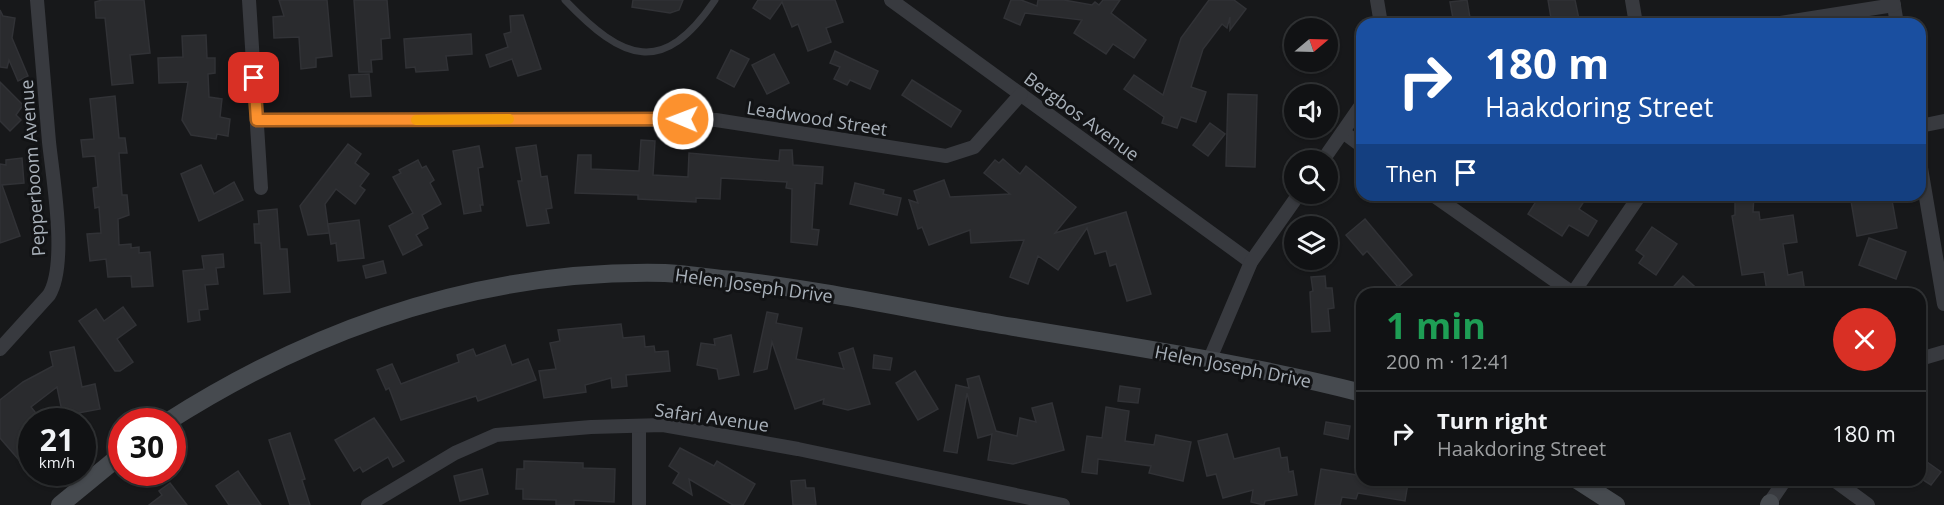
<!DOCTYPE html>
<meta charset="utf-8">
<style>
:root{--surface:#111214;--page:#1a1b1d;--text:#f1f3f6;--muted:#9c9ea0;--line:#303234}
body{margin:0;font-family:"Open Sans",sans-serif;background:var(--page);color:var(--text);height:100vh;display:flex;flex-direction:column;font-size:22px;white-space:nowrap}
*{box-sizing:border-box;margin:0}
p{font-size:20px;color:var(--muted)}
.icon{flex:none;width:33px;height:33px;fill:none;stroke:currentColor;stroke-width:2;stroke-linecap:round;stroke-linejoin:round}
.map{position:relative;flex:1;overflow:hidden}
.side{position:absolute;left:1356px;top:288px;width:570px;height:198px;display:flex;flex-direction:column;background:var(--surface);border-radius:18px;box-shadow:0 2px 4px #0004,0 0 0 2px var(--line)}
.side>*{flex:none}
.guide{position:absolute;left:1356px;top:18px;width:570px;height:183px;border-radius:18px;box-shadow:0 2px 4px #0004,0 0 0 2px var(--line);background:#1a4fa0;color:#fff;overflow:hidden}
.needle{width:39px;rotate:71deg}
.tools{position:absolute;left:1284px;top:18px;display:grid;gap:12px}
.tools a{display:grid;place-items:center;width:54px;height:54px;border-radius:50%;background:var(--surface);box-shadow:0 2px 4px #0004,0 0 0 2px var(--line);font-size:30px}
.speed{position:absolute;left:18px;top:408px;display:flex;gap:12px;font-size:30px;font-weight:700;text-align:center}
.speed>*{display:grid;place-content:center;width:78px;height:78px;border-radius:50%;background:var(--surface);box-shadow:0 2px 4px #0004,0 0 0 2px var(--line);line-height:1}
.speed small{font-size:15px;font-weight:400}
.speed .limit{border:9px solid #d22;background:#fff;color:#111}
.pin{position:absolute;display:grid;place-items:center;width:51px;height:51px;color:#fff;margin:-26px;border-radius:12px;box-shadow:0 3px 9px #0006}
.me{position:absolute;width:66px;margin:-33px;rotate:271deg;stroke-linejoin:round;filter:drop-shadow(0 0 4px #0008)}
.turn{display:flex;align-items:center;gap:21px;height:126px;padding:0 30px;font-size:27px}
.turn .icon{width:78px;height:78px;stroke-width:2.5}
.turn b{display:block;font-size:42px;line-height:51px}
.then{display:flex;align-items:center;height:57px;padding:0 30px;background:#0003;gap:12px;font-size:22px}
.round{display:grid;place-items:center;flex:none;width:63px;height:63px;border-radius:32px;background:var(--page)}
.headline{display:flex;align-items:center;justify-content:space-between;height:102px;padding:0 30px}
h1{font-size:36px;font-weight:700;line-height:45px;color:#1e9e55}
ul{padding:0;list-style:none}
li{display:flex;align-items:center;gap:18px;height:84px;padding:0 30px;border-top:2px solid var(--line)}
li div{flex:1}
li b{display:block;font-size:22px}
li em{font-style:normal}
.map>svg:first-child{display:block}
</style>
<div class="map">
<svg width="1944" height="505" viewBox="0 0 1944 505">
<rect width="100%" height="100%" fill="#17181a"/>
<g fill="#2a2b2e" stroke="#313236" stroke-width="1.5">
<polygon points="102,0 144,0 150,53 130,55 133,83 112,85 105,18 96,18 95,2"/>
<polygon points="279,0 327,0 332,56 316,58 316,67 301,69 299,37 274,38 273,17 284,16"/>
<polygon points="354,0 387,0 390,38 381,39 382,59 371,60 372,72 359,72"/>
<polygon points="633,0 683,0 679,10 670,13 632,7"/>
<polygon points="758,0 835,0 843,22 826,28 831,42 808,51 798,24 792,27 782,2 770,19 753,8"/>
<polygon points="1011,0 1021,0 1037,6 1038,0 1064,0 1092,5 1095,2 1099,5 1103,0 1120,0 1111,13 1146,40 1134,58 1113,44 1106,54 1074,33 1082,20 1025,13 1020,25 1004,18"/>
<polygon points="1209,0 1234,0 1246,9 1230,30 1230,17 1227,28 1222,24 1203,49 1191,87 1206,92 1196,122 1181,117 1177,128 1162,123 1164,117 1124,89 1134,75 1163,95 1181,38"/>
<polygon points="1467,0 1471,24 1454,24 1450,2"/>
<polygon points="1548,0 1575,0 1580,24 1552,24"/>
<polygon points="0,10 3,16 15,18 12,38 28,76 18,81 9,60 7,68 0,67"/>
<polygon points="523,15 541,69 518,76 512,59 490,67 486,55 508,47 504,34 511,32 510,16"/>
<polygon points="471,34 472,54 446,56 448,70 416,72 415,67 406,68 404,39"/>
<polygon points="206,35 207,58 215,58 215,73 208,74 209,97 222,99 220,117 230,119 228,136 217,134 216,139 191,135 182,120 188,82 159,83 158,58 183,57 182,36"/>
<polygon points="731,50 749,59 734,87 717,78"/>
<polygon points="835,51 878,71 870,89 850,80 847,85 834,79 840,67 830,63"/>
<polygon points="774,54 789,83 767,94 752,65"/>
<polygon points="369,74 371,96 351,97 349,75"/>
<polygon points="912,80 961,111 951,127 902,95"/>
<polygon points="0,82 23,105 16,115 21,120 10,131 0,121"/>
<polygon points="1228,94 1257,95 1255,167 1226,166"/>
<polygon points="115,96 119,138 125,138 127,153 119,153 122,195 127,195 129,215 118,219 119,245 131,244 131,248 139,247 139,253 150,252 153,286 132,287 131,276 108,277 106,259 90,261 87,234 101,233 99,207 95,208 93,188 98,187 95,156 83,157 81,140 94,139 90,99"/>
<polygon points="1210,123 1225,134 1208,156 1193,145"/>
<polygon points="641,140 655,141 653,175 688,177 689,153 779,161 780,150 792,150 793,165 823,167 822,184 815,183 812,229 819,230 817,245 791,242 792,189 786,188 787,182 721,178 720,199 696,198 696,202 638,199 638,195 575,193 578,155 591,155 591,169 639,171"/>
<polygon points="348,144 361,154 355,163 369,174 360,186 365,190 355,204 336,189 325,204 329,233 308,235 300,206"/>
<polygon points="536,145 541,177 547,176 552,208 546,209 549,223 527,226 518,181 522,181 516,148"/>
<polygon points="479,146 483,167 478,168 483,205 480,205 481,211 464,214 453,151"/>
<polygon points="22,158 24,183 2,185 20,236 0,243 0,164 6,165 6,160"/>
<polygon points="1003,159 1020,174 1026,166 1076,207 1055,233 1126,212 1151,294 1127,301 1116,264 1110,266 1106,251 1095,254 1087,228 1058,270 1038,256 1028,284 1010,277 1024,240 971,243 970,230 929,245 922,227 918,229 909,200 918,203 914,191 944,180 950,197 1010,194 984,173 995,160 999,163"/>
<polygon points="418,160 422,168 426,166 434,180 430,183 441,204 422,215 428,228 416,235 422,245 403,255 389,226 413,213 393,177 401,173 399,170"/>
<polygon points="201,165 214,194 234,182 243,200 199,221 181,174"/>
<polygon points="855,183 884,190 883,194 901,198 897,215 850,204"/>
<polygon points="1540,195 1588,195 1579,209 1597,221 1588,236 1569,225 1562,236 1528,214"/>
<polygon points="1735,195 1754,195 1753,212 1759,212 1760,220 1793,215 1797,242 1783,244 1788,275 1802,272 1805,292 1784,294 1783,290 1767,292 1764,272 1742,275 1732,216 1735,215"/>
<polygon points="1850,195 1891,195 1897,228 1857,236"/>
<polygon points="277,209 280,249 287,249 290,292 264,294 261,243 255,243 254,224 259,224 258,211"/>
<polygon points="1365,219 1412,275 1398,287 1367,251 1363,255 1346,235"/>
<polygon points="359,220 364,258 338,261 336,243 331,244 328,224"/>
<polygon points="1652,227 1677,244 1656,275 1639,263 1644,256 1636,250"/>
<polygon points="1869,238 1906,252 1896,279 1859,265"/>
<polygon points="223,254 224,267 216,268 218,284 205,285 208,309 199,310 200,320 188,322 183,271 204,269 202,256"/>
<polygon points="383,261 386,273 366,278 363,266"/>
<polygon points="1325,276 1326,288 1332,288 1334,308 1328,309 1330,331 1312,332 1310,292 1313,291 1311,277"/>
<polygon points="1683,276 1703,294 1667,294"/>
<polygon points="123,307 136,325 117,339 133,362 120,371 115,371 79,321 96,309 104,321"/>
<polygon points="767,312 778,314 776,323 802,328 796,359 844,369 839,353 853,348 870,404 848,410 823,404 824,399 795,409 772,342 767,369 754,372"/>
<polygon points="621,324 623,338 644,336 645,347 654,346 655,352 668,351 670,371 626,375 627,386 612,388 611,378 585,385 586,392 544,398 539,371 556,369 550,343 560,341 558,330"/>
<polygon points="731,335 739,375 719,379 717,369 697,365 701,343 715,345 714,339"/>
<polygon points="505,345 512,365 528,359 536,380 478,401 476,396 401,420 389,388 386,390 377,370 392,364 401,384 459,362 457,355 473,349 476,356"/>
<polygon points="74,347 82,387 95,384 100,409 63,416 57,387 31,407 43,422 32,422 32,475 0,438 0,400 23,382 53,366 50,352"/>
<polygon points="874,355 892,358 890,370 873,368"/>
<polygon points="915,371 938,409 918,420 896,383"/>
<polygon points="979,376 996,431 1017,436 1020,418 1036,422 1032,408 1052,403 1064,450 1013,464 988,460 992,434 978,438 967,393 957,453 944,451 956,385 969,388 967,379"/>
<polygon points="1120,386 1140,389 1138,403 1118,401"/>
<polygon points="1106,407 1129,411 1125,441 1154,445 1156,435 1191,442 1183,481 1149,473 1151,466 1098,459 1097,474 1082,472 1087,436 1102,438"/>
<polygon points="374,418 404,461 393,467 388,457 363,472 360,467 354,471 335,440"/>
<polygon points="1326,422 1350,426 1348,439 1324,434"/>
<polygon points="290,433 305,479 302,480 310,505 290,505 269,440"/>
<polygon points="1227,434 1234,459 1279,448 1281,458 1287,457 1289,472 1293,471 1297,495 1265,501 1264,505 1251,502 1253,490 1223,498 1216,474 1207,476 1198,441"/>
<polygon points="680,448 714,466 717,461 755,484 743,505 733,505 689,479 692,495 673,483 679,473 669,466"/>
<polygon points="1920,457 1941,472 1931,485 1920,478"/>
<polygon points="524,461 583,463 583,468 615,469 614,502 574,500 574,505 556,505 556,500 523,499 523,489 516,489 517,469 524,469"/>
<polygon points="482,469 488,494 460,501 454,476"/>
<polygon points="1321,469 1362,476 1362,480 1401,480 1408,483 1405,501 1358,493 1356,499 1342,497 1340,505 1315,505"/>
<polygon points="238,471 261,505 229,505 216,486"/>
<polygon points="805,480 806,488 814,488 816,505 793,505 791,481"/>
<polygon points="170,483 187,505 149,505 162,495 159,491"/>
</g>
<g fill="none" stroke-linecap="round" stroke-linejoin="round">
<path stroke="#383a3f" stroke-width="7" d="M565,0C623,61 663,77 715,0"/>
<g stroke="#383a3f" stroke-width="14">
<polyline points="249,0 261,188"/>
<polyline points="891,0 1251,262"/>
<polyline points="1377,0 1381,24"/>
<polyline points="1632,0 1636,24"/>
<polyline points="1893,0 1897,24"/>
<polyline points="1773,24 1894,5"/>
<polyline points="257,120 716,120 946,156 974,147 1021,94"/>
<polyline points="1920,126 1944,121"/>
<polyline points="1343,132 1362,146"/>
<polyline points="1323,160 1362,104"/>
<polyline points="1920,162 1944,304"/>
<polyline points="1433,195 1574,294"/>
<polyline points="1573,293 1640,195"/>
<path d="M0,349L49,295C68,264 53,180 49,142C45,94 41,47 37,0"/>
<polyline points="1920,359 1944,352"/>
<polyline points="1209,361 1251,262 1299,194"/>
<polyline points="639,426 639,505"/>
<polyline points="1834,480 1868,505"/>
<polyline points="368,505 455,453 496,435 591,427 663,425 798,449 1063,505"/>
<polyline points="1768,505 1785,480"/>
</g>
<g stroke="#464a4f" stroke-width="18">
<path d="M167,422C319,325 483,269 665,273C687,274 710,278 733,280C821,290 908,309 996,324C1118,345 1242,362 1362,393"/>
<polyline points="1577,480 1616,505"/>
<polyline points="60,505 122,454"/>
<polyline points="1769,505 1770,503"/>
</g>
</g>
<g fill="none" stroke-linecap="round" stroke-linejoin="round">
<defs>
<polyline id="route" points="254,78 257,120 683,119"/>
</defs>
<use href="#route" stroke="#a45e1e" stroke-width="15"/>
<use href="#route" stroke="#fc912e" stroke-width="10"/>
<polyline stroke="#f59e0b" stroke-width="10" points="416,120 509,119"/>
</g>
<g text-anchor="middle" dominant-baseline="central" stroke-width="6" stroke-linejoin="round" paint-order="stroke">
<g font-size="18" fill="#a9b1ba" stroke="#121315">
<text transform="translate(1082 116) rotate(36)">Bergbos Avenue</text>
<text transform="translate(817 118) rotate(9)">Leadwood Street</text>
<text transform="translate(32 168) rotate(-94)">Pepperboom Avenue</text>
<text transform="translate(754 285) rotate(8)">Helen Joseph Drive</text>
<text transform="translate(1233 366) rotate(11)">Helen Joseph Drive</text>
<text transform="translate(712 417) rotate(8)">Safari Avenue</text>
</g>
</g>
</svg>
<div class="tools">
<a><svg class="needle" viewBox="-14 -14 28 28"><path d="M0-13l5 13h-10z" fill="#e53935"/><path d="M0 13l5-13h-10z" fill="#9c9ea0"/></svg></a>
<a><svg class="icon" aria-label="sound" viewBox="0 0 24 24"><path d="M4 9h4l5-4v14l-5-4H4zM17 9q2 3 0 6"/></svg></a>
<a><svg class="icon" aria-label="search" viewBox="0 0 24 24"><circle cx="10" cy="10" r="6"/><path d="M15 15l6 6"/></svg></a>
<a><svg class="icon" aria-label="layers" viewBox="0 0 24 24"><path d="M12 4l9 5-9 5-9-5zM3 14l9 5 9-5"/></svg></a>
</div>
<div class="speed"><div>21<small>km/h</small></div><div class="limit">30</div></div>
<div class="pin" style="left:254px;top:78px;background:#d93025"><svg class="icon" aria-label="arrive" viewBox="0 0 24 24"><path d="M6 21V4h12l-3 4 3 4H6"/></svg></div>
<svg class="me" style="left:683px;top:119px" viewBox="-20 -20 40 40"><circle r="17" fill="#fc912e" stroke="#fff" stroke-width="3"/><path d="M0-11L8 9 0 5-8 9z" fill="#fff"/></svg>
<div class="guide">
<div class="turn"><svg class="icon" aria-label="right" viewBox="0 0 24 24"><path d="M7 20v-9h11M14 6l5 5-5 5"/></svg><div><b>180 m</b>Haakdoring Street</div></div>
<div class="then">Then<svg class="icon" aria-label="arrive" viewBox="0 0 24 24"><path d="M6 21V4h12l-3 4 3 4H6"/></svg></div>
</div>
<section class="side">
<div class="headline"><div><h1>1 min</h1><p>200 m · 12:41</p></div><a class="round" style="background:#d93025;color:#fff"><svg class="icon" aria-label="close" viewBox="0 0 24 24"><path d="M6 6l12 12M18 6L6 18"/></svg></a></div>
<ul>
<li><svg class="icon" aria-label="right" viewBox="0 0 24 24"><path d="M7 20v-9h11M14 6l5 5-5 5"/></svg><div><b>Turn right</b><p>Haakdoring Street</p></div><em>180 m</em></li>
</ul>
</section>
</div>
